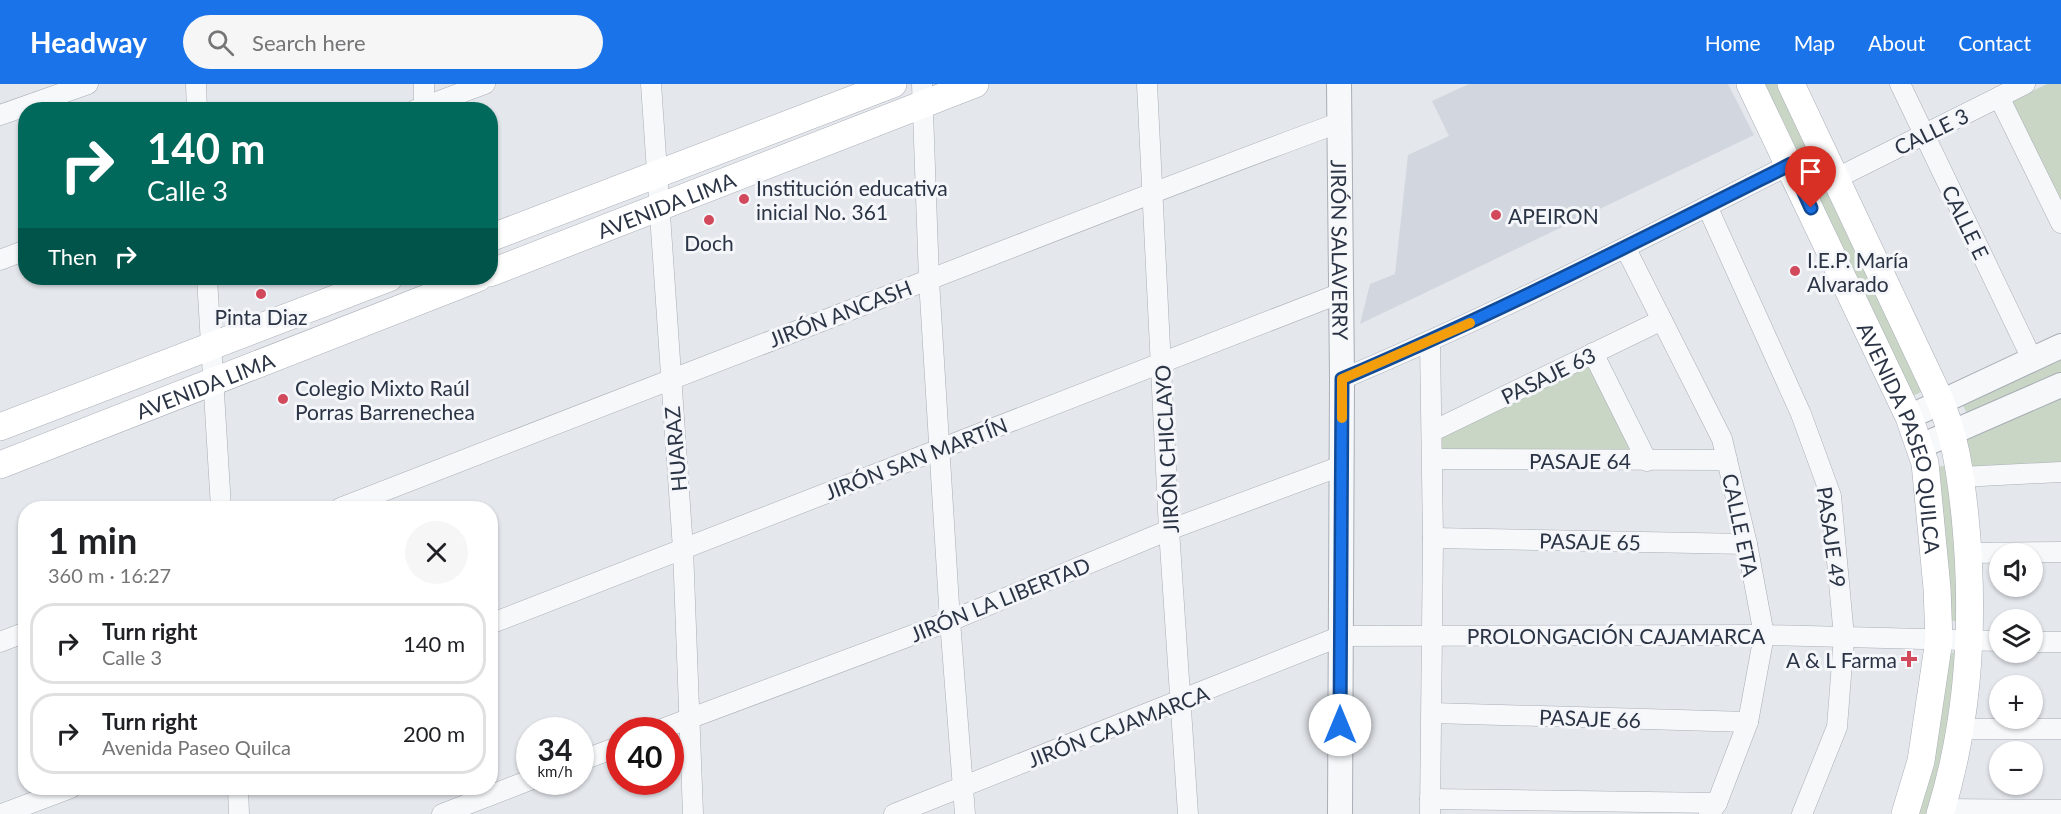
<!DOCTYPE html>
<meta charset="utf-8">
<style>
:root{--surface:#fff;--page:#f6f6f6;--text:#202124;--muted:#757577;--line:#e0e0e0;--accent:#1a73e8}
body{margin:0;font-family:Lato,sans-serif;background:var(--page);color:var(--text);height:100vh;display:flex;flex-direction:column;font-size:22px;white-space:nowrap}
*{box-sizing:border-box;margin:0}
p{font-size:20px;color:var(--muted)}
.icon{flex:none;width:33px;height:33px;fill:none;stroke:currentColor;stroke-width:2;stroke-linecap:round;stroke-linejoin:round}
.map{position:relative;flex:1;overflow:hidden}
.sheet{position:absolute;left:18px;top:417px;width:480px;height:294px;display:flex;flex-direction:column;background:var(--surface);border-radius:24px;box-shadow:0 2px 4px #0004}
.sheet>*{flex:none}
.top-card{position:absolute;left:18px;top:18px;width:480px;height:183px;border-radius:24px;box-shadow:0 2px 4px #0004;background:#00695c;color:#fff;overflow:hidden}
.tools{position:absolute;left:1989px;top:459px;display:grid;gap:12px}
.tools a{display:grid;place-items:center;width:54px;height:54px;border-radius:50%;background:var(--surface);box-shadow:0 2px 4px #0004;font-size:30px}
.speed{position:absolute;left:516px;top:633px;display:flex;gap:12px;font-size:30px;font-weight:700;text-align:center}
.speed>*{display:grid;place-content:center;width:78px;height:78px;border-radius:50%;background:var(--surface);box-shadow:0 2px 4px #0004;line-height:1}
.speed small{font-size:15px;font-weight:400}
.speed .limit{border:9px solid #d22;background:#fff;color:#111}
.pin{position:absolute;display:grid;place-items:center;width:51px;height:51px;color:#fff;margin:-62px -26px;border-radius:50% 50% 50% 0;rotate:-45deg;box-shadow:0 0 6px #0007}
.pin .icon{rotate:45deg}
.me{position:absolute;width:66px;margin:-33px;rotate:0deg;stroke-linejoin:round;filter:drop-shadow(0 0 4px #0008)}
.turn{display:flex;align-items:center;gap:21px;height:126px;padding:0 30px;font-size:27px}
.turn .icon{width:78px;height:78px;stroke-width:2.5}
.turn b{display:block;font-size:42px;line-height:51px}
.then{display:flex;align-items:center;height:57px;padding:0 30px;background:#0003;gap:12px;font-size:22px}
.round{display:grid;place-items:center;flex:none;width:63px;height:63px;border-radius:32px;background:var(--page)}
.summary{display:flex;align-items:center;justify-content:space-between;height:102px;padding:0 30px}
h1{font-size:36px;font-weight:700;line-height:45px}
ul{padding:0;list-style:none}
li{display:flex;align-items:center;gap:18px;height:81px;margin:0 12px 9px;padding:0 18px;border:3px solid var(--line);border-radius:24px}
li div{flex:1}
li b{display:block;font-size:22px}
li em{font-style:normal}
header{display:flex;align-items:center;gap:36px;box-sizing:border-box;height:84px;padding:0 30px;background:var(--accent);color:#fff}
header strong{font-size:28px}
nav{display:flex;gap:33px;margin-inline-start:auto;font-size:21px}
.search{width:420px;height:54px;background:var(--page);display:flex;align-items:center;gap:15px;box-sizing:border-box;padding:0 21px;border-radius:33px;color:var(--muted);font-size:22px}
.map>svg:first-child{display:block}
</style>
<header>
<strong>Headway</strong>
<div class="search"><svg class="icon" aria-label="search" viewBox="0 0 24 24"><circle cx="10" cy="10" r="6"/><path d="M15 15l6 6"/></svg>Search here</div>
<nav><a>Home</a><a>Map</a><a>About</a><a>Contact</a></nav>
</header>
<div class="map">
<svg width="2061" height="730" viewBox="0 0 2061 730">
<rect width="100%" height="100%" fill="#e4e7ec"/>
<polygon fill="#d2d6de" points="1469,0 1728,0 1754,51 1360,240 1370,200 1395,190 1408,71 1449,52 1432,17"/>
<g fill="#c9d6c5">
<polygon points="1757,0 1781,0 1925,306 1909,314"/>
<polygon points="2047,0 2061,0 2061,127 2008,19"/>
<polygon points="2061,273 2061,293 1971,336 1962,320"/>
<polygon points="1592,279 1636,372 1439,369 1438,354"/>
<polygon points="2061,312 2061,386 1969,390 1964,355"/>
<polygon points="1952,380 1965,537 1948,537 1933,384"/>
<polygon points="1956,567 1962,571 1933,730 1914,730 1947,571"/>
</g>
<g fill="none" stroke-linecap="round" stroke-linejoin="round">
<defs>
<g id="minor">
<polyline points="196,0 197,26"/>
<polyline points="424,0 424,22"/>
<polyline points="651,0 683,465 693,730"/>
<polyline points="922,0 929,196 950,537 965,730"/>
<polyline points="1147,0 1169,446 1188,730"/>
<polyline points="1900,0 2032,275"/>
<polyline points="1999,13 2061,139"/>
<polyline points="415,26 485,0"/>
<polyline points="0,31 88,0"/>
<polyline points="1837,94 2025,0"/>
<polyline points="1707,122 1801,330 1831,412 1844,553 1837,643 1802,730"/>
<polyline points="1626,165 1722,355 1747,460 1764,551 1748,638 1717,719 1709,730"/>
<polyline points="0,176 26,166"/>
<polyline points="207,194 221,424"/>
<polyline points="1593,269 1647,377"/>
<path d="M1342,295C1495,231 1642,155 1791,80"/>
<polyline points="1433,347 1662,236"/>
<polyline points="1433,375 1727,376"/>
<polyline points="1961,393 2061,388"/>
<path d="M340,424C535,347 731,271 928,196C1065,143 1202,89 1341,38"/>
<polyline points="1433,454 1747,460"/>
<polyline points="1968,469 2061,468"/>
<polyline points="490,540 1341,209"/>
<polyline points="0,558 26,548"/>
<polyline points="2032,558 2061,558"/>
<polyline points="1432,629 1748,638"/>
<polyline points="1962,645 2061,645"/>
<polyline points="659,646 950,537 1169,446 1341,382"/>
<polyline points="580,677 620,662"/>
<polyline points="238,704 239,730"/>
<polyline points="1430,715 1717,719"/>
<polyline points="1942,725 2061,726"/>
<polyline points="2,730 71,704"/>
<polyline points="442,730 530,696"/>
<polyline points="894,730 1341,552 1764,551 2000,557"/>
<polyline points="1430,730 1433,454 1430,258"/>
</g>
<g id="tertiary">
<path id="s1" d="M1339,0L1342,295L1340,730"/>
<polyline points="1909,333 2061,262"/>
<polyline points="1921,362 2061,301"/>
</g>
<g id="secondary">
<path id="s2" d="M1750,0L1909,333L1925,379L1937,504L1939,556L1921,677L1905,730"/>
<path d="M1791,0L1935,305C1955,348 1960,386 1965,432C1975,533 1970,633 1940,730"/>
<polyline points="490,154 893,0"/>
<path id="s3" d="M490,189L975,0"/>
<polyline points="0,343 389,194"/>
<path id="s4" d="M0,381L478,194"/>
</g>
</defs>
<use href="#minor" stroke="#a9aeb7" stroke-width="21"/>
<use href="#tertiary" stroke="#a9aeb7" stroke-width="26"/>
<use href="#secondary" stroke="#a9aeb7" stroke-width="28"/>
<use href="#minor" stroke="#f7f8fa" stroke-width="20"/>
<use href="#tertiary" stroke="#f7f8fa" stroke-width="24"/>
<use href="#secondary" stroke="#fff" stroke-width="27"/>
</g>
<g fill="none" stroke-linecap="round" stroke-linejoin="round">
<defs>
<path id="route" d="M1340,641L1342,295C1495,230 1642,155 1791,80L1811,124"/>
</defs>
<use href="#route" stroke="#114b97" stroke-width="15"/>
<use href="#route" stroke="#1a73e8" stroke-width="10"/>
<polyline stroke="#f59e0b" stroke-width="10" points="1342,334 1342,295 1470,239"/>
</g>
<g fill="#d1495b" stroke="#f4f6f9" stroke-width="2">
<circle cx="744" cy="115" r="6"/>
<circle cx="1496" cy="131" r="6"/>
<circle cx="709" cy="136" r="6"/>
<circle cx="1795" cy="187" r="6"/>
<circle cx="261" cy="210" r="6"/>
<circle cx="283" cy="315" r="6"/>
<path d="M1906 566h6v6h6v6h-6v6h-6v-6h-6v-6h6z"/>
</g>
<g text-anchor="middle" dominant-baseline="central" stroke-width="6" stroke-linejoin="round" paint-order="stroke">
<g font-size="21" fill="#2b3445" stroke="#f4f6f9">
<text transform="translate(1931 47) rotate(-26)">CALLE 3</text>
<text stroke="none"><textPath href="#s3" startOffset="189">AVENIDA LIMA</textPath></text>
<text transform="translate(1966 138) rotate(64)">CALLE E</text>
<text stroke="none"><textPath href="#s1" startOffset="166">JIRÓN SALAVERRY</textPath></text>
<text transform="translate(840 229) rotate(-21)">JIRÓN ANCASH</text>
<text transform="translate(1548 291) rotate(-26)">PASAJE 63</text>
<text stroke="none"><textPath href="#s4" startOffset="220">AVENIDA LIMA</textPath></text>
<text stroke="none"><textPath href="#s2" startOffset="387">AVENIDA PASEO QUILCA</textPath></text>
<text transform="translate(675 365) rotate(-95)">HUARAZ</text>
<text transform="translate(1166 365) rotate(-93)">JIRÓN CHICLAYO</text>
<text transform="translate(916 374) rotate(-21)">JIRÓN SAN MARTÍN</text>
<text x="1580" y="376">PASAJE 64</text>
<text transform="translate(1741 441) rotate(78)">CALLE ETA</text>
<text transform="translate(1832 453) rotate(82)">PASAJE 49</text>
<text transform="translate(1590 457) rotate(1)">PASAJE 65</text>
<text transform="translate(1000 515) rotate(-22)">JIRÓN LA LIBERTAD</text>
<text x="1616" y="551">PROLONGACIÓN CAJAMARCA</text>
<text transform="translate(1590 634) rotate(2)">PASAJE 66</text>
<text transform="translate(1118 642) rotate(-21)">JIRÓN CAJAMARCA</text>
</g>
<g font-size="21" fill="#2b3445" stroke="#f4f6f9" text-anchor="start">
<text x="756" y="103">Institución educativa<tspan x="756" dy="24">inicial No. 361</tspan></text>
<text x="1508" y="131">APEIRON</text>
<text x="709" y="158" text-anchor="middle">Doch</text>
<text x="1807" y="175">I.E.P. María<tspan x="1807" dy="24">Alvarado</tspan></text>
<text x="261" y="232" text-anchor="middle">Pinta Diaz</text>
<text x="295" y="303">Colegio Mixto Raúl<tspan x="295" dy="24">Porras Barrenechea</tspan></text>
<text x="1897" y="575" text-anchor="end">A &amp; L Farma</text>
</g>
</g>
</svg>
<div class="tools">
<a><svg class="icon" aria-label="sound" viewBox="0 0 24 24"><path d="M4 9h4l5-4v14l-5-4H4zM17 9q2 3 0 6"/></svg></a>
<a><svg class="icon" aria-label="layers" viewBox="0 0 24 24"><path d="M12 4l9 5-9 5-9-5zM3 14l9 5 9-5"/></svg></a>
<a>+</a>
<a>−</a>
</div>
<div class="speed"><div>34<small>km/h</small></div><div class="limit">40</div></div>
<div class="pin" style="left:1811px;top:124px;background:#d93025"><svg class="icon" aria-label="arrive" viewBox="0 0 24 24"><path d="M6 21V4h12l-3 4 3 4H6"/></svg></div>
<svg class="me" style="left:1340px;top:641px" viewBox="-20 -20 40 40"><circle r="19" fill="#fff"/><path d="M0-13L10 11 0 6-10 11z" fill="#1a73e8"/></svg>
<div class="top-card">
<div class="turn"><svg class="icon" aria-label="right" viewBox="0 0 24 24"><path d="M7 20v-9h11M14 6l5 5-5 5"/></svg><div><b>140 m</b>Calle 3</div></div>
<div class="then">Then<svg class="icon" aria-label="right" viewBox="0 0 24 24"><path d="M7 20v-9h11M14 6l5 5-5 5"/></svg></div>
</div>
<section class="sheet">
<div class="summary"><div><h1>1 min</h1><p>360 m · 16:27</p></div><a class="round"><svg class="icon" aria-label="close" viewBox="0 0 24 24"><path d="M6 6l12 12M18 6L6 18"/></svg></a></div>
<ul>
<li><svg class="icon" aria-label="right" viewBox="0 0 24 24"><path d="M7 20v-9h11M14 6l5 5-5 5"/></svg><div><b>Turn right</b><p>Calle 3</p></div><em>140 m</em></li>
<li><svg class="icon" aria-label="right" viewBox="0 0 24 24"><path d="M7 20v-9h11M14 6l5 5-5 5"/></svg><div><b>Turn right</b><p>Avenida Paseo Quilca</p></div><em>200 m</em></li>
</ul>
</section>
</div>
